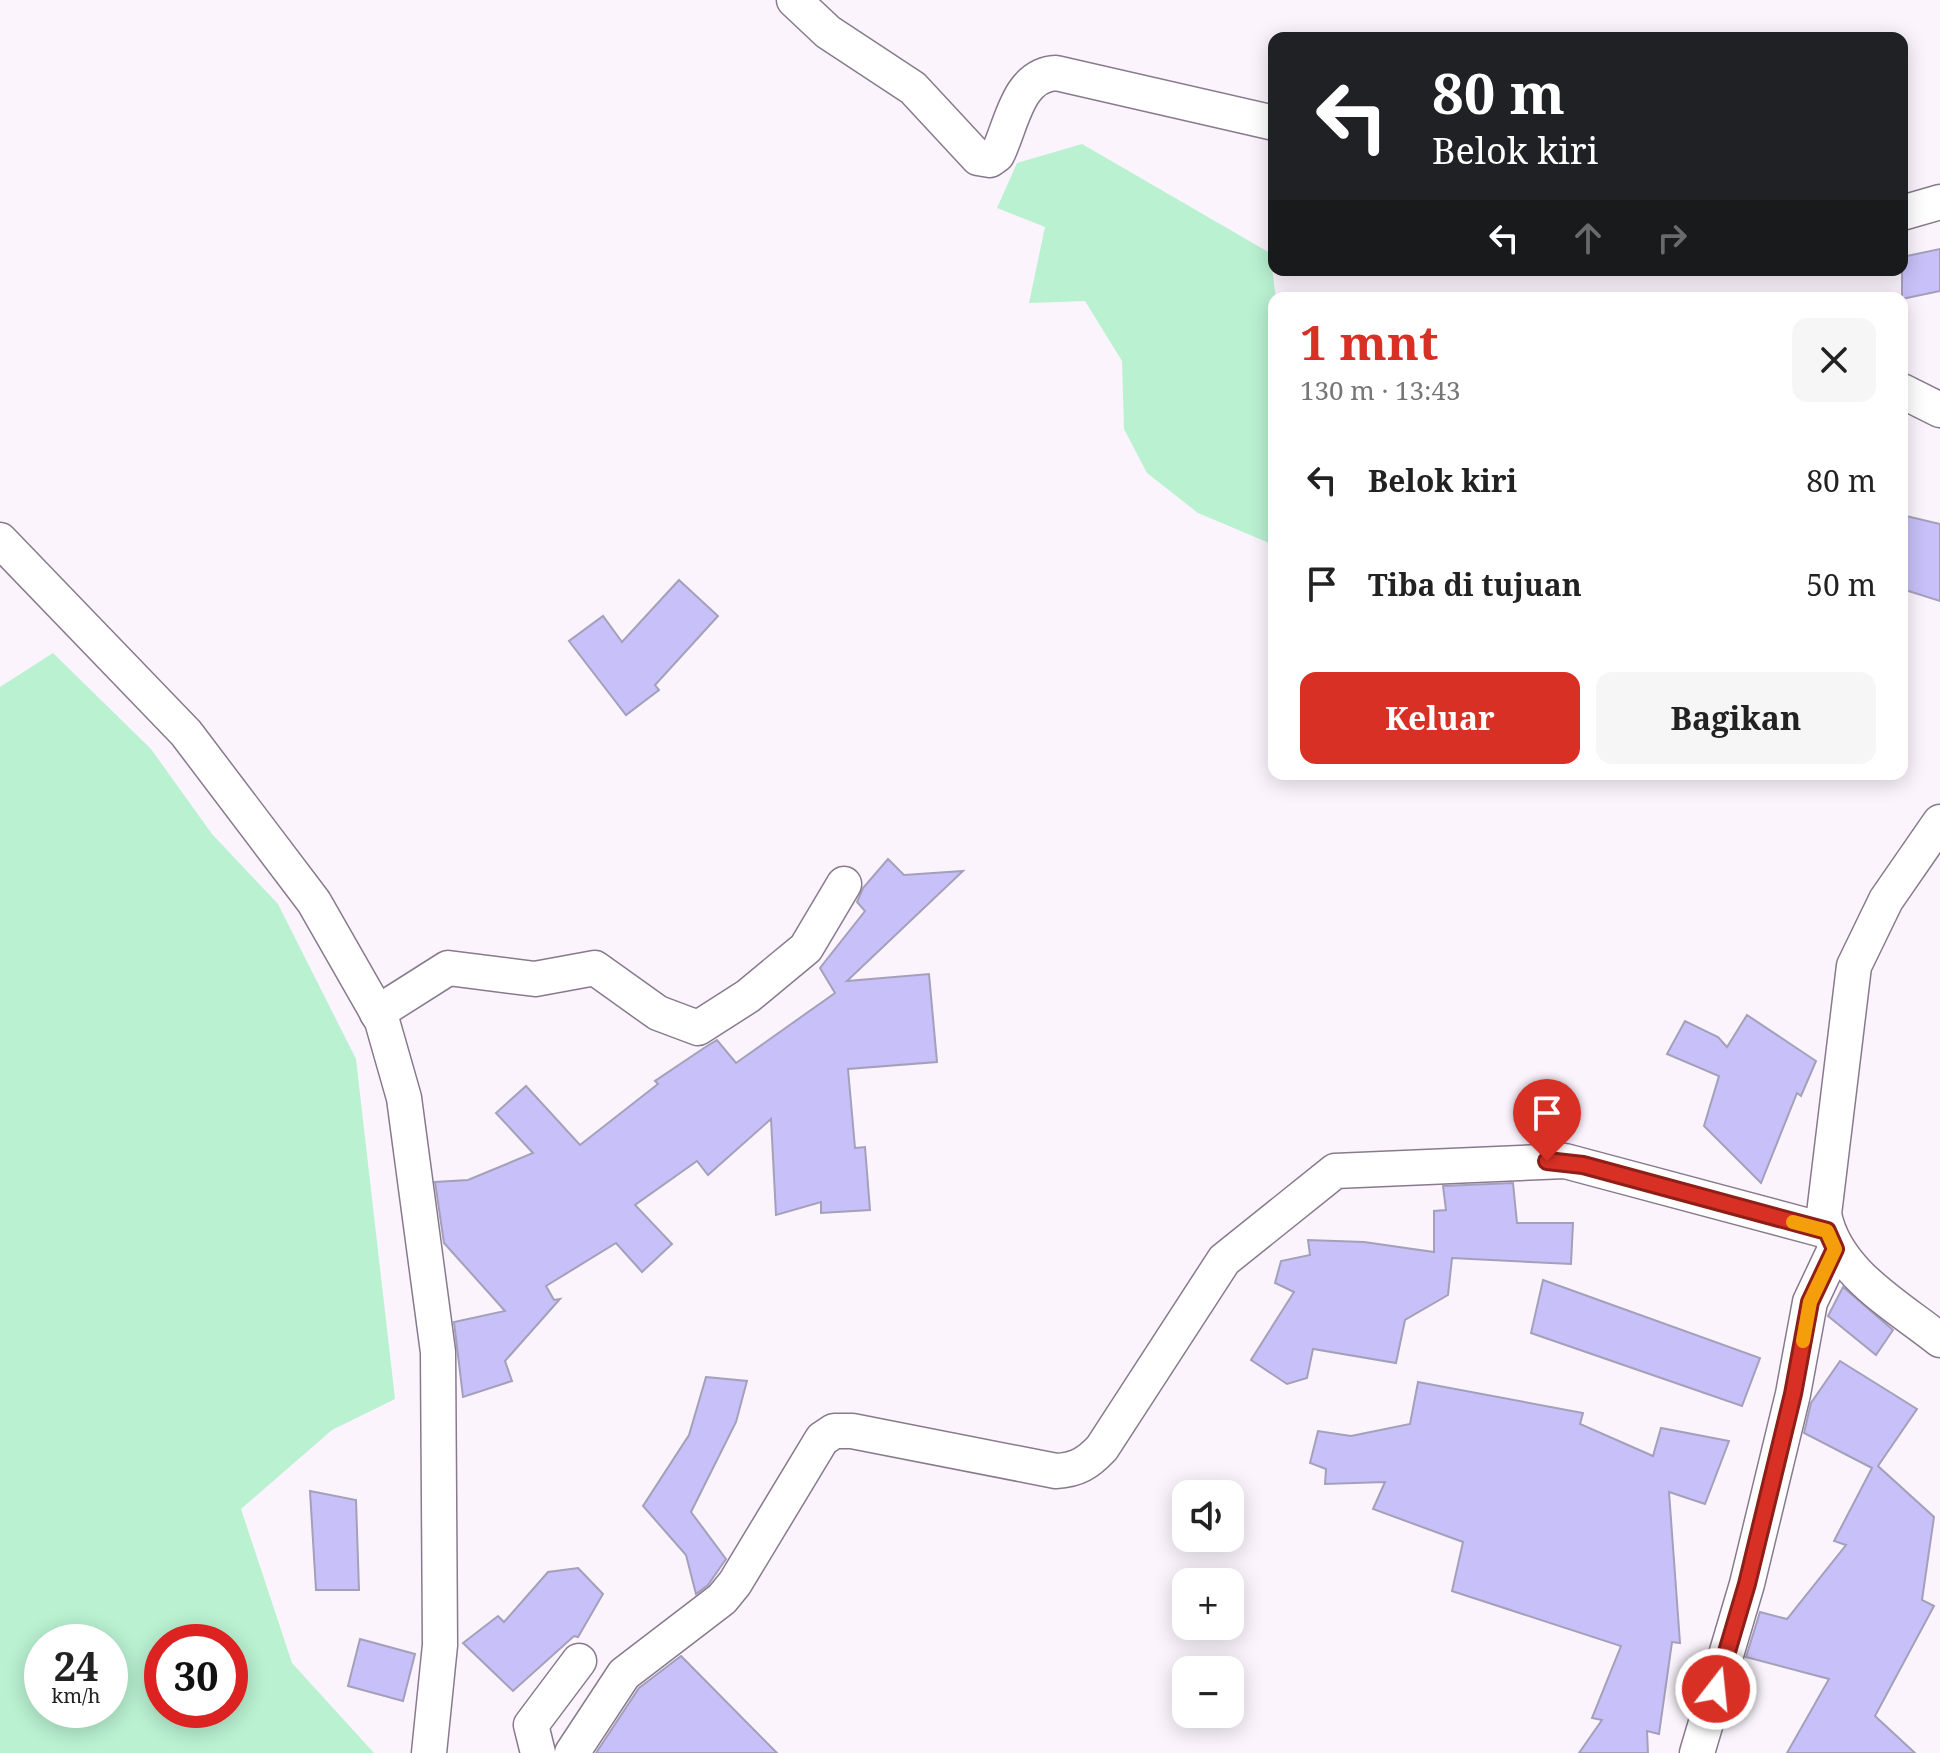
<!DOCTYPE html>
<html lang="id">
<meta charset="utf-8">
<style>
:root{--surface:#fff;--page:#f6f6f6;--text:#222;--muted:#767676;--accent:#d93025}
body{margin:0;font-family:"Noto Serif",serif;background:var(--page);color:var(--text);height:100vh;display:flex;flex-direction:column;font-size:30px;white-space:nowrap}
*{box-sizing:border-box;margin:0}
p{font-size:26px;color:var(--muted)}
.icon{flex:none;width:44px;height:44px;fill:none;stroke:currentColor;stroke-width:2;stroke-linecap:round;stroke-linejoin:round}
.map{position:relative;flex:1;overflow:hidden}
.panel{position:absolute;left:1268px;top:292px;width:640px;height:488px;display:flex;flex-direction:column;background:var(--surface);border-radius:16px;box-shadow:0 4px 20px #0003}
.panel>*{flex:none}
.banner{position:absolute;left:1268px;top:32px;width:640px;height:244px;border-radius:16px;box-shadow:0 4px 20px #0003;background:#202124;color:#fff;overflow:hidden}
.controls{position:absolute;left:1172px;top:1480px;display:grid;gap:16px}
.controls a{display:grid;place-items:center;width:72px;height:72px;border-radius:16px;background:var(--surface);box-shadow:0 4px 20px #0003;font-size:40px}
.speed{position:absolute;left:24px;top:1624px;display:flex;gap:16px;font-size:40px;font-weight:700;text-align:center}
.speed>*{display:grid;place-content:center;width:104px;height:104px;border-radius:50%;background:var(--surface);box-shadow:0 4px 20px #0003;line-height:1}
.speed small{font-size:20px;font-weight:400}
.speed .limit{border:12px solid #d22;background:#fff;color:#111}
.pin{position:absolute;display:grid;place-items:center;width:68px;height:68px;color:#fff;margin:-82px -34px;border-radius:50% 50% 50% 0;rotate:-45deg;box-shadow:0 0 8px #0007}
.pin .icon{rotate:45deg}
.me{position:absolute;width:88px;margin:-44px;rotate:16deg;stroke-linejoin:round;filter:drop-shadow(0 0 6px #0008)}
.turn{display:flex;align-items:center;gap:28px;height:168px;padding:0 32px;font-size:36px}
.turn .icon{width:104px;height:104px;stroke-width:2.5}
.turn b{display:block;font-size:56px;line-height:68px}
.lanes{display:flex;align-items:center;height:76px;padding:0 32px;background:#0003;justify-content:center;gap:40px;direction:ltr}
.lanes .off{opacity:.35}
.round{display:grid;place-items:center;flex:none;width:84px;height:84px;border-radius:16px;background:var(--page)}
.overview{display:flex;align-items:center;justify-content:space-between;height:136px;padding:0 32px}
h1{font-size:48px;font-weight:700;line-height:60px;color:var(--accent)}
.primary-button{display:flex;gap:16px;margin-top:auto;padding:16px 32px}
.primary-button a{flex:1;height:92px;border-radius:16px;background:var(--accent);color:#fff;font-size:32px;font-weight:700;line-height:92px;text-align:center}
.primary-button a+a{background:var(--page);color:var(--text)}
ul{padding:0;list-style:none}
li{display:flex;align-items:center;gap:24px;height:104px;padding:0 32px}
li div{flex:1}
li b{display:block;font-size:30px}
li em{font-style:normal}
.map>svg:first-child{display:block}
</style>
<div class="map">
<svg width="1940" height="1753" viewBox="0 0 1940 1753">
<rect width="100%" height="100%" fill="#fbf4fd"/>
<g fill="#b9f1d1" fill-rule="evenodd">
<polygon points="1082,144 1270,253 1276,298 1274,545 1198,513 1147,473 1124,429 1122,361 1085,301 1029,303 1045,227 997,208 1017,163"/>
<path d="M53,653L151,749L212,834L278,904L356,1059L395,1399L332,1430L241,1509L292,1663L374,1753H0V687ZM42,1642H110V1710H42ZM162,1642H230V1710H162Z"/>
</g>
<g fill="#c8c0f8" stroke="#a4a0ba" stroke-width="2">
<polygon points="1940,249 1940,291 1902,299 1902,257"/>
<polygon points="1902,515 1940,524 1940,601 1902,589"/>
<polygon points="679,580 718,616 655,685 659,690 626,715 569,641 603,616 622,642"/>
<polygon points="888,859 904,875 963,871 847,981 929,974 937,1062 848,1069 855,1148 865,1147 870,1210 821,1213 821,1202 776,1215 771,1119 708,1175 697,1161 635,1205 672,1244 642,1272 616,1243 546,1286 554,1300 560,1299 505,1361 512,1381 463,1397 454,1322 505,1311 444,1243 435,1182 468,1180 533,1153 496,1113 526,1086 580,1145 658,1084 655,1081 707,1046 717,1040 736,1063 835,993 820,968 865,911 857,902 863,888"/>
<polygon points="1747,1015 1816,1061 1801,1096 1797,1093 1761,1183 1704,1126 1719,1076 1667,1054 1685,1021 1718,1037 1727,1047"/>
<polygon points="1513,1183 1517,1223 1573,1223 1571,1264 1452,1258 1448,1295 1405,1320 1396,1363 1313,1349 1307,1378 1287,1384 1251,1360 1294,1292 1275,1283 1281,1261 1310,1255 1308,1240 1364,1242 1434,1252 1434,1211 1446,1210 1443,1186"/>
<polygon points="1543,1280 1760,1358 1742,1406 1531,1333"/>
<polygon points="1843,1287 1893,1330 1876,1355 1828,1316"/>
<polygon points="1840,1361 1917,1409 1878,1466 1934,1517 1922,1600 1934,1606 1875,1716 1915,1753 1787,1753 1829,1679 1746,1657 1760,1612 1787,1619 1846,1545 1834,1541 1872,1468 1804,1433 1811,1403"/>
<polygon points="706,1377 747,1381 736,1422 691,1512 726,1559 708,1585 696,1594 686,1555 643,1506 689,1435"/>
<polygon points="1418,1382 1583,1413 1580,1424 1653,1456 1661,1428 1729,1441 1705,1504 1669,1492 1680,1643 1672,1642 1659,1734 1647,1731 1648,1753 1579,1753 1602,1720 1592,1718 1621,1646 1452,1591 1463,1542 1373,1509 1385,1482 1325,1484 1326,1469 1310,1463 1318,1431 1351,1436 1410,1424"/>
<polygon points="310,1491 356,1500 359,1590 316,1590"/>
<polygon points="578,1568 603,1594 578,1637 574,1636 513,1691 463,1643 498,1616 504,1622 548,1572"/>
<polygon points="360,1639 415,1654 403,1701 348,1686"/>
<polygon points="681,1656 777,1753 596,1753 639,1688"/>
</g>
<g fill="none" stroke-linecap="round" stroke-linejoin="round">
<defs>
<g id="street">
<path d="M794,0L828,32L913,88L978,158L990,160L997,155C1012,125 1017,75 1056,73L1274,123"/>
<polyline points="1902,213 1940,202"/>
<polyline points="1902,391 1940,410"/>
<polyline points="0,540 186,733 314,902 382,1021 404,1098 438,1352 440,1645 429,1753"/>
<path d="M1940,822L1886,900L1854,966L1824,1214C1835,1272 1896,1305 1940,1340"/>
<polyline points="377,1013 448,968 535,979 595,968 658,1013 698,1028 748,996 806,948 844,884"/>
<polyline points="538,1753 531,1725 579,1661"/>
<path d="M572,1753L624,1674L722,1599L735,1583L822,1439L834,1431H852L1056,1471C1077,1470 1088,1463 1102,1448L1224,1260L1335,1171L1565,1161L1827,1231"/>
<polyline points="1697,1753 1747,1584 1793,1394 1810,1302 1835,1249"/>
</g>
</defs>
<use href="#street" stroke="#89798e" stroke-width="37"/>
<use href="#street" stroke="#fff" stroke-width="34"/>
</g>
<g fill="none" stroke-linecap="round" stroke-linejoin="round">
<defs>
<polyline id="route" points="1547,1161 1583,1165 1827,1231 1835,1249 1810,1302 1793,1394 1747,1584 1716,1689"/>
</defs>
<use href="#route" stroke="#8d1f18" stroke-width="20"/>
<use href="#route" stroke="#d93025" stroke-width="14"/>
<polyline stroke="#f59e0b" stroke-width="14" points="1793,1222 1827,1231 1835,1249 1810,1302 1803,1341"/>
</g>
</svg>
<div class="controls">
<a><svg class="icon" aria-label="sound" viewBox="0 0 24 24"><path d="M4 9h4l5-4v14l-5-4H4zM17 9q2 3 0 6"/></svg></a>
<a>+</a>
<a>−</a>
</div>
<div class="speed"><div>24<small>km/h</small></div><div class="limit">30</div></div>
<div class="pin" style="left:1547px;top:1161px;background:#d93025"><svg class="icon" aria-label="arrive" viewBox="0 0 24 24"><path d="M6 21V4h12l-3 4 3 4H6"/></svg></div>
<svg class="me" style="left:1716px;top:1689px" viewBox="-20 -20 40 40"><circle r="17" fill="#d93025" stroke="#fff" stroke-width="3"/><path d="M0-11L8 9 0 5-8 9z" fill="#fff"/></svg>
<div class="banner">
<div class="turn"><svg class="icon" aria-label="left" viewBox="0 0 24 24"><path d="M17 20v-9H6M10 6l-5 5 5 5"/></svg><div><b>80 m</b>Belok kiri</div></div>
<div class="lanes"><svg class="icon" aria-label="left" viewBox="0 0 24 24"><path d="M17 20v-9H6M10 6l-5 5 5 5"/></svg><svg class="icon off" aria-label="ahead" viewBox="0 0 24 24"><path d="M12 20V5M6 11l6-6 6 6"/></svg><svg class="icon off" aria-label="right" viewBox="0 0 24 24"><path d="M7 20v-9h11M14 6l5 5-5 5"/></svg></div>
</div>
<section class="panel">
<div class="overview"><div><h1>1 mnt</h1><p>130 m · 13:43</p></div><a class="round"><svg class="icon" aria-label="close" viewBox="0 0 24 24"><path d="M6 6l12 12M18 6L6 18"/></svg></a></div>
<ul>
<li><svg class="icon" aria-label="left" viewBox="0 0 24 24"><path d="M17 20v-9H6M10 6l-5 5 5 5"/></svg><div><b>Belok kiri</b></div><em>80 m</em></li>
<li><svg class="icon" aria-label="arrive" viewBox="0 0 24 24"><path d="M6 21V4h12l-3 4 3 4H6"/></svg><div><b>Tiba di tujuan</b></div><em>50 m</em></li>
</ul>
<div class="primary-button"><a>Keluar</a><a>Bagikan</a></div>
</section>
</div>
